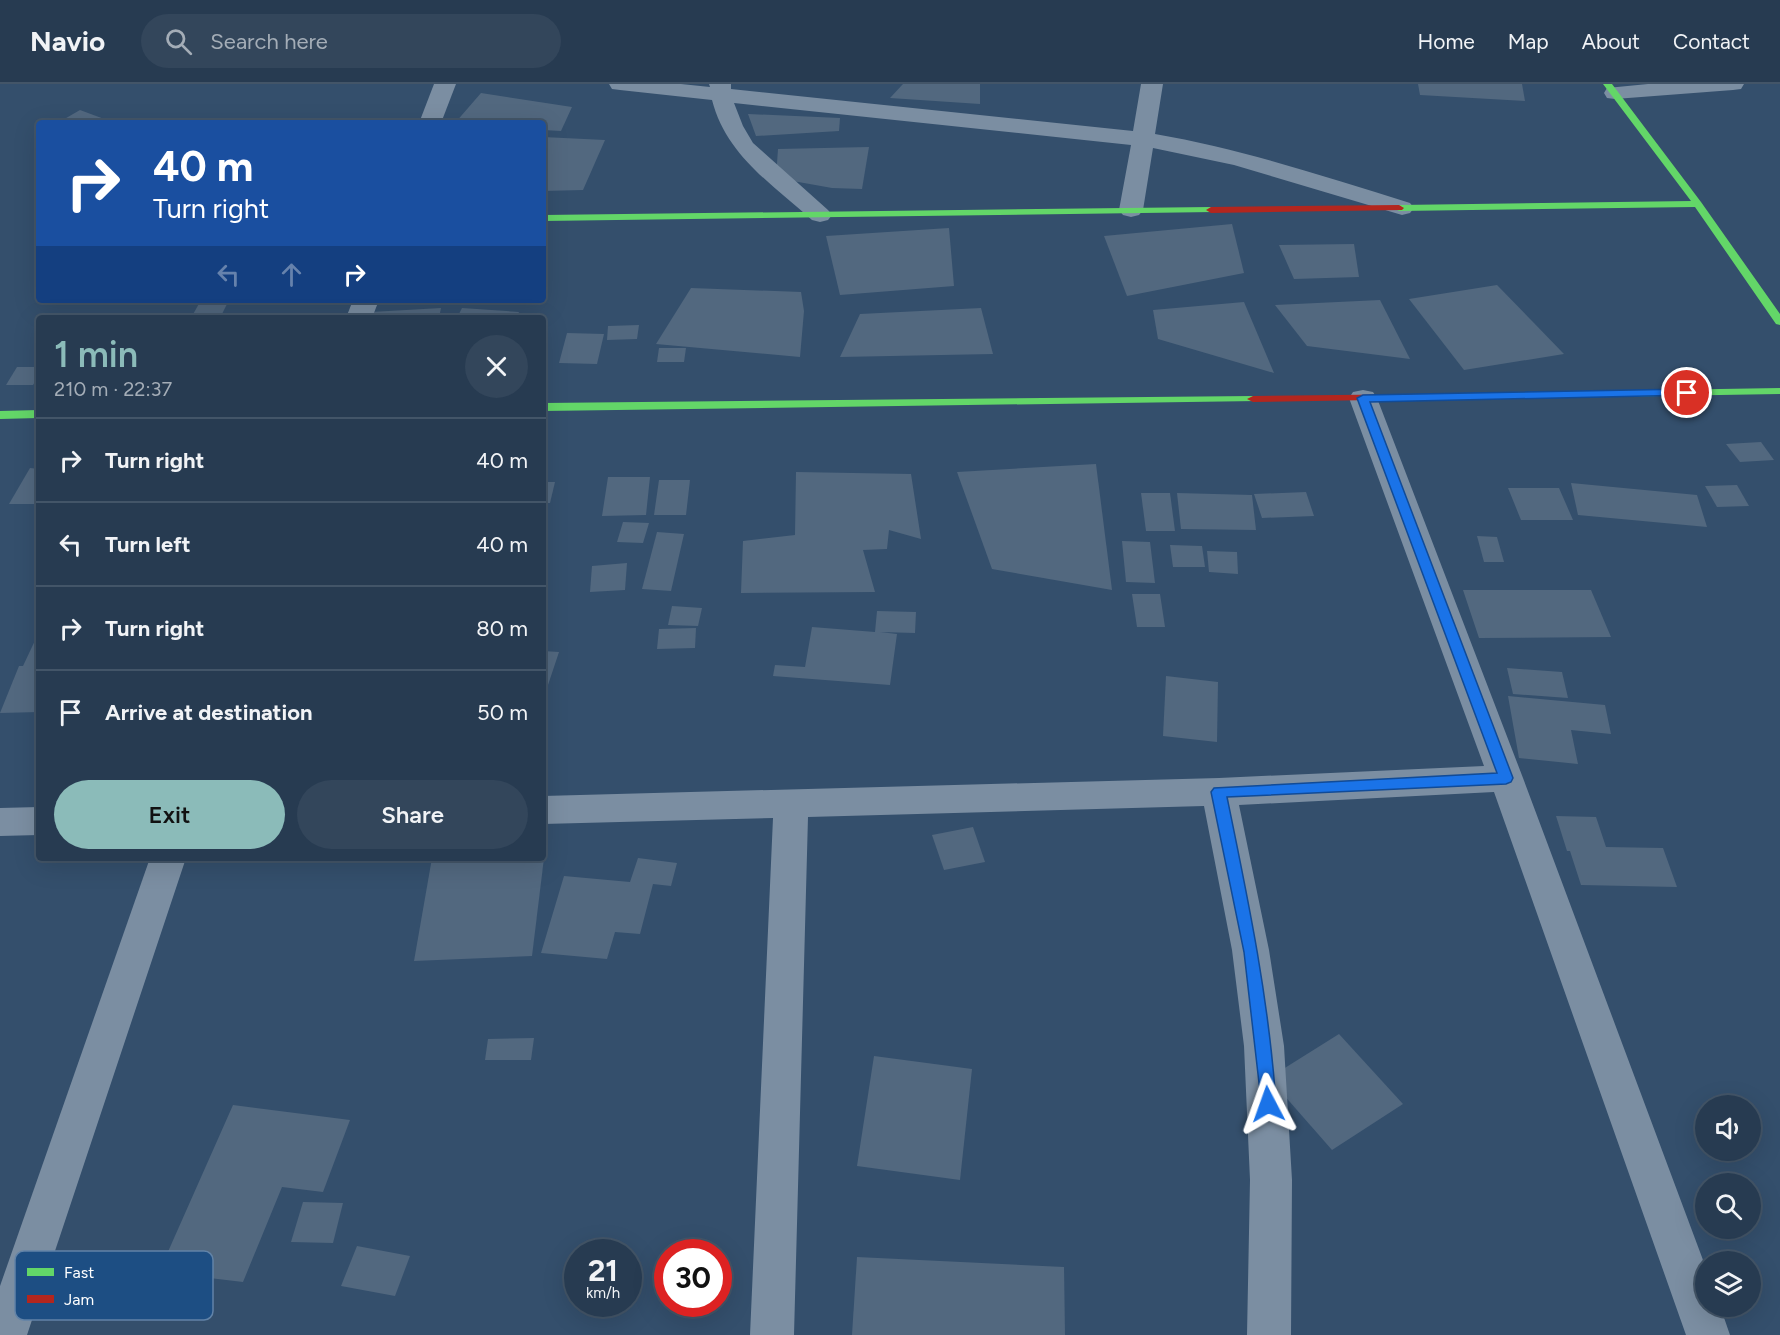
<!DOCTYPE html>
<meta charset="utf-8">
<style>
:root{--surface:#273b51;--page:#33465b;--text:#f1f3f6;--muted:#a4adb7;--line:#435568;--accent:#8bbbb9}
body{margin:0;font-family:Figtree,sans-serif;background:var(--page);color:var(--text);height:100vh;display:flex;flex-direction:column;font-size:22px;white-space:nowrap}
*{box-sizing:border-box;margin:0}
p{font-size:20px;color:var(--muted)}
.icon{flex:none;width:33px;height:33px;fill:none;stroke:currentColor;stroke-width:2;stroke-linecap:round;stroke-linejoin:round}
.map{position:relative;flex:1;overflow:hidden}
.side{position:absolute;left:36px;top:231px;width:510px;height:546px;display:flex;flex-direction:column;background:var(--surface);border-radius:6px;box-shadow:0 6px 24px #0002,0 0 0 2px var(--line)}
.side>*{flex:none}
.top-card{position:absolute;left:36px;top:36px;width:510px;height:183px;border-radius:6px;box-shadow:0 6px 24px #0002,0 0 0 2px var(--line);background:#1a4fa0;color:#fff;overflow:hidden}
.buttons{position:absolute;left:1695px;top:1011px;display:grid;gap:12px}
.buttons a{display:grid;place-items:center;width:66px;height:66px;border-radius:50%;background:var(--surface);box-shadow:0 6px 24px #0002,0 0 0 2px var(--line);font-size:30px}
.speed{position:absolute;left:564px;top:1155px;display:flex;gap:12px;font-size:30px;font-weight:700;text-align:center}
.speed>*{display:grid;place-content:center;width:78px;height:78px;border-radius:50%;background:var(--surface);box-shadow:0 6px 24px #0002,0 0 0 2px var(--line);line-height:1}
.speed small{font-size:15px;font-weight:400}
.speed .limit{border:9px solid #d22;background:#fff;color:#111}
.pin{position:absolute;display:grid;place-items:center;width:51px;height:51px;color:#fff;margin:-26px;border:3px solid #fff;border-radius:50%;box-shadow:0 2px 6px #0007}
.me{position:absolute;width:66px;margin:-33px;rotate:356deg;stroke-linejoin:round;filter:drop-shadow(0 0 4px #0008)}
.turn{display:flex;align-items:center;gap:21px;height:126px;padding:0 18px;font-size:27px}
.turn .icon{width:78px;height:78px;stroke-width:2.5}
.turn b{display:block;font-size:42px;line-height:51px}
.lanes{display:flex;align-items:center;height:57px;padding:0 18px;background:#0003;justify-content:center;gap:30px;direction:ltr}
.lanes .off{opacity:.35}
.round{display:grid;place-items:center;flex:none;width:63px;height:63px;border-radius:32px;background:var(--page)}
.headline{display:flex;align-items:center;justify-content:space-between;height:102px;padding:0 18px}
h1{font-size:36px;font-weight:600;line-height:45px;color:var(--accent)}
.primary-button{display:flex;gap:12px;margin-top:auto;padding:12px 18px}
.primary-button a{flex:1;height:69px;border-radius:36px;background:var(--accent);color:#111;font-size:24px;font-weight:600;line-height:69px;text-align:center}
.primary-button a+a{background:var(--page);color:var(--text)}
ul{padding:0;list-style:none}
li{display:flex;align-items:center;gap:18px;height:84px;padding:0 18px;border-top:2px solid var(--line)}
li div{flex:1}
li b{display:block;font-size:22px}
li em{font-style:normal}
header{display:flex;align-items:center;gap:36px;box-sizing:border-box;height:84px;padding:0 30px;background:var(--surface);border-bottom:2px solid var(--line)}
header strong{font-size:28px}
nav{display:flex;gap:33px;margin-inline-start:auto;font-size:21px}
.search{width:420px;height:54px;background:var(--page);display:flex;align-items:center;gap:15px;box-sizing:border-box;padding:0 21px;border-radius:33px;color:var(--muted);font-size:22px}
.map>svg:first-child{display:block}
</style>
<header>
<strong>Navio</strong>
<div class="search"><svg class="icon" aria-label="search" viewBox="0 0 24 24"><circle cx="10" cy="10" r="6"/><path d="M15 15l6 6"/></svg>Search here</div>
<nav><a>Home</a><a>Map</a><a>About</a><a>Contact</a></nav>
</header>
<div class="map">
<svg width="1780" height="1251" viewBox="0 0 1780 1251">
<rect width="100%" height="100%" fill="#344f6c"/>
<g fill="#52687f">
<polygon points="903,0 980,0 980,20 890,14"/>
<polygon points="1418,0 1522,0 1525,17 1420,11"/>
<polygon points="481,9 572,23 561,47 543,46 543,39 455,39"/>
<polygon points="80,26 115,39 61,37"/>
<polygon points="748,30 840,34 839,47 756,52"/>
<polygon points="543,53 605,56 583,106 543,107"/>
<polygon points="869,63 862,105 832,104 776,94 778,65"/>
<polygon points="1232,140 1244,189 1127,212 1104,152"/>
<polygon points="949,144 954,202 840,211 826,152"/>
<polygon points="1354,160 1359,193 1294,195 1279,161"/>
<polygon points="1497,201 1564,270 1464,286 1409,215"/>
<polygon points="691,204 801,208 804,227 800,273 656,260"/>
<polygon points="201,216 229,216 220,234 191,234"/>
<polygon points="1380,216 1410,275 1307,262 1275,221"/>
<polygon points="1244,218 1274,289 1158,255 1153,226"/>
<polygon points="441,224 439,234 370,234 371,228"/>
<polygon points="462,224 519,228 516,234 457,234"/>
<polygon points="981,224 993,270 840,273 860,230"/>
<polygon points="639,241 637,255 607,256 608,242"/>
<polygon points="567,249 604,250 597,280 559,279"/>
<polygon points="659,264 686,264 684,278 657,278"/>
<polygon points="17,283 39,283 39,291 33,301 6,301"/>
<polygon points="1761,358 1774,376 1740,378 1726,360"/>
<polygon points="1096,380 1112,506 992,485 957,388"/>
<polygon points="30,384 39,385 38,420 9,420"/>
<polygon points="796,388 911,390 921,455 889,446 887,465 863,466 875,508 741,509 743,457 795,451"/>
<polygon points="608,393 650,393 646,431 602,432"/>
<polygon points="659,396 690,396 686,431 654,431"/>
<polygon points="543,398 555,398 550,419 543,419"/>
<polygon points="1571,399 1697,411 1707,443 1578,431"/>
<polygon points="1737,401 1749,422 1717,423 1705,402"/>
<polygon points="1508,404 1559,404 1573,436 1521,436"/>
<polygon points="1306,408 1314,432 1262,434 1254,410"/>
<polygon points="1141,409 1170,409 1175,447 1146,447"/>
<polygon points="1177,409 1252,411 1256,446 1181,445"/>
<polygon points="623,438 649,439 643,459 617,458"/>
<polygon points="657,448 684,450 671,507 642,505"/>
<polygon points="1477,452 1497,453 1504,478 1484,478"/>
<polygon points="1122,457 1150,458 1155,499 1126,498"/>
<polygon points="1170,461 1202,462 1205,483 1173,483"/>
<polygon points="1207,467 1237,468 1238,490 1209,488"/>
<polygon points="627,479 625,506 590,508 592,482"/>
<polygon points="1463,506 1591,506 1611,553 1479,554"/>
<polygon points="1132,510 1160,510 1165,543 1137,543"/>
<polygon points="672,522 702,524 698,542 668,541"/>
<polygon points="877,527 916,528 915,549 880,548 897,550 890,601 773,592 775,581 805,583 812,543 875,548"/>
<polygon points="696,544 695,564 657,565 659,545"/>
<polygon points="39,548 39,628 0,629 19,582 23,582"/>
<polygon points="543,567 559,568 547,604 543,604"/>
<polygon points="1507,584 1562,588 1568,614 1513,610"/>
<polygon points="1166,592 1218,598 1217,658 1163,652"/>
<polygon points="1508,612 1605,621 1611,650 1571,646 1578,680 1519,674"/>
<polygon points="1556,732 1596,733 1606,763 1663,764 1677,803 1581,801 1570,767 1567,767"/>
<polygon points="973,743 985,778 944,786 932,751"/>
<polygon points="432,774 544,774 532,872 414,877"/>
<polygon points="638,774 677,779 671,802 653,800 640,850 615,848 607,875 541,869 564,792 630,798"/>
<polygon points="1339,950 1403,1020 1332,1066 1269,994"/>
<polygon points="534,954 531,976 485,976 488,955"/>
<polygon points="874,972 972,985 960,1096 857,1082"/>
<polygon points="233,1021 350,1036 323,1108 282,1103 243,1198 159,1188"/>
<polygon points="303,1118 343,1119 333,1159 291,1158"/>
<polygon points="357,1162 410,1172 395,1212 341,1202"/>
<polygon points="857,1173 1064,1183 1065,1251 852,1251"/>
</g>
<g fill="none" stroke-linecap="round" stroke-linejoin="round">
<g fill="#7b8ea2" fill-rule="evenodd">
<polygon points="434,0 456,0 441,39 419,39"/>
<path d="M609,0H681L710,3L709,0H731V5L1133,47L1141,0H1163L1155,50C1242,65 1326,93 1410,119L1414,124L1410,129L1402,131L1234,81L1153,64L1143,126L1139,131L1131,133L1123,131L1119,126L1131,61L734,19L743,42L753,59L828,126L832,131L828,136L820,138L812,136C772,100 726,71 712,16L620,6L612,5Z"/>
<polygon points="1648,0 1744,0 1741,5 1733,6 1615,15 1607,14 1604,9 1607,4"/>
<polygon points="353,216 379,216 372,234 346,234"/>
<polygon points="1363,306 1373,308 1377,314 1523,694 1706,1184 1706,1222 1720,1222 1730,1251 1686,1251 1494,708 1239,721 1269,866 1284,962 1292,1096 1291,1251 1247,1251 1250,1096 1244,962 1232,866 1204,722 808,733 794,1251 750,1251 773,734 543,740 543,712 1219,694 1484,682 1349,314 1353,308"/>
<polygon points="39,723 39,751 0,752 0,724"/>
<polygon points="150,774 186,774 27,1251 0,1251 0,1202"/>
</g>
<g fill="#63d668" fill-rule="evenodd">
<polygon points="1603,0 1612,0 1701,118 1780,230 1780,241 1776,240 1695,123 1399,127 1394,124 1399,121 1691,117"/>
<polygon points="1211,123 1216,126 1214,128 543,137 543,131"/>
<polygon points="1780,304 1780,310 1427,316 1421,313 1427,310"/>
<polygon points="1253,312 1257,313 1257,317 543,327 543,319"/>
<polygon points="39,326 39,334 0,335 0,327"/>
</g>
<g fill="#b3261e" fill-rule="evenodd">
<polygon points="1399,121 1404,124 1402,126 1211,129 1206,126 1211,123"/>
<polygon points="1427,310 1431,311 1431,315 1253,318 1247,315 1253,312"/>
</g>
</g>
<path fill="#1a73e8" stroke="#114b97" stroke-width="1.5" d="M1687,305L1693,309L1691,311L1370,318L1513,694L1511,698L1506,700L1227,713C1248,815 1269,915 1276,1020L1274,1025L1268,1027L1262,1025L1244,868L1211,708L1214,704L1497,689L1357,314L1363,311Z"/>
<rect x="15" y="1167" width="198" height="69" rx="9" fill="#1d4e83" stroke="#6183a8" stroke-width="1.5"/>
<rect x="27" y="1184" width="27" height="8" fill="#63d668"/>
<rect x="27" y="1211" width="27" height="8" fill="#b3261e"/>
<g font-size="16" fill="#fff">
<text x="64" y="1194">Fast</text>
<text x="64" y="1221">Jam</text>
</g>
</svg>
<div class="buttons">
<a><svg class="icon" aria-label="sound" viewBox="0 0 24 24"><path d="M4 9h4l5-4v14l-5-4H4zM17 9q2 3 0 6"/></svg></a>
<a><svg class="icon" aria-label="search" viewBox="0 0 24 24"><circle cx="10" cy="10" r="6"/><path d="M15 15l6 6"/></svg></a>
<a><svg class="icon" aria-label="layers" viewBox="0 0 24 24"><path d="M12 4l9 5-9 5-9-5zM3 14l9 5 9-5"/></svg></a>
</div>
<div class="speed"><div>21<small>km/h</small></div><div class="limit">30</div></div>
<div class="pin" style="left:1687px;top:309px;background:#d93025"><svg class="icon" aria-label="arrive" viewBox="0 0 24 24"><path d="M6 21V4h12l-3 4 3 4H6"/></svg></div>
<svg class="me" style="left:1268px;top:1020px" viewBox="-20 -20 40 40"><path d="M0-17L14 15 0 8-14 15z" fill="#1a73e8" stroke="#fff" stroke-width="4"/></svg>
<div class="top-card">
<div class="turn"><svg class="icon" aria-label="right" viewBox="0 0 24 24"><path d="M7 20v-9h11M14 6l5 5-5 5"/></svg><div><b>40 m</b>Turn right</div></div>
<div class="lanes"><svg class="icon off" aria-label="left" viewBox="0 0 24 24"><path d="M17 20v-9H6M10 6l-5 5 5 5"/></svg><svg class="icon off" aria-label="ahead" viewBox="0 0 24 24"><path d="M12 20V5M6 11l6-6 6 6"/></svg><svg class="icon" aria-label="right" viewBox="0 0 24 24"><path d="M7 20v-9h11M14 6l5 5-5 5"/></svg></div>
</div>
<section class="side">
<div class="headline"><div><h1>1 min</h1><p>210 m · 22:37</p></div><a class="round"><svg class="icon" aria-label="close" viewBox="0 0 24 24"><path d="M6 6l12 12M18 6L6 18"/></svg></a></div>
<ul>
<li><svg class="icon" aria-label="right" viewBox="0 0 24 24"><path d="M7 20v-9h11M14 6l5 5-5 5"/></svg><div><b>Turn right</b></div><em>40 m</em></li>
<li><svg class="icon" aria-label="left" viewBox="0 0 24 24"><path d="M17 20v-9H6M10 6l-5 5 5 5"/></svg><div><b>Turn left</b></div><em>40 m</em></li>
<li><svg class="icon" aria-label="right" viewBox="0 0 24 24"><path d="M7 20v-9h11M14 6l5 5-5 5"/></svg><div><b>Turn right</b></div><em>80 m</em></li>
<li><svg class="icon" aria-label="arrive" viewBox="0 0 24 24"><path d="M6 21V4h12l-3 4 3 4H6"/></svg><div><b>Arrive at destination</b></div><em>50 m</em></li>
</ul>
<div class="primary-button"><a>Exit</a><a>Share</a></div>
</section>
</div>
